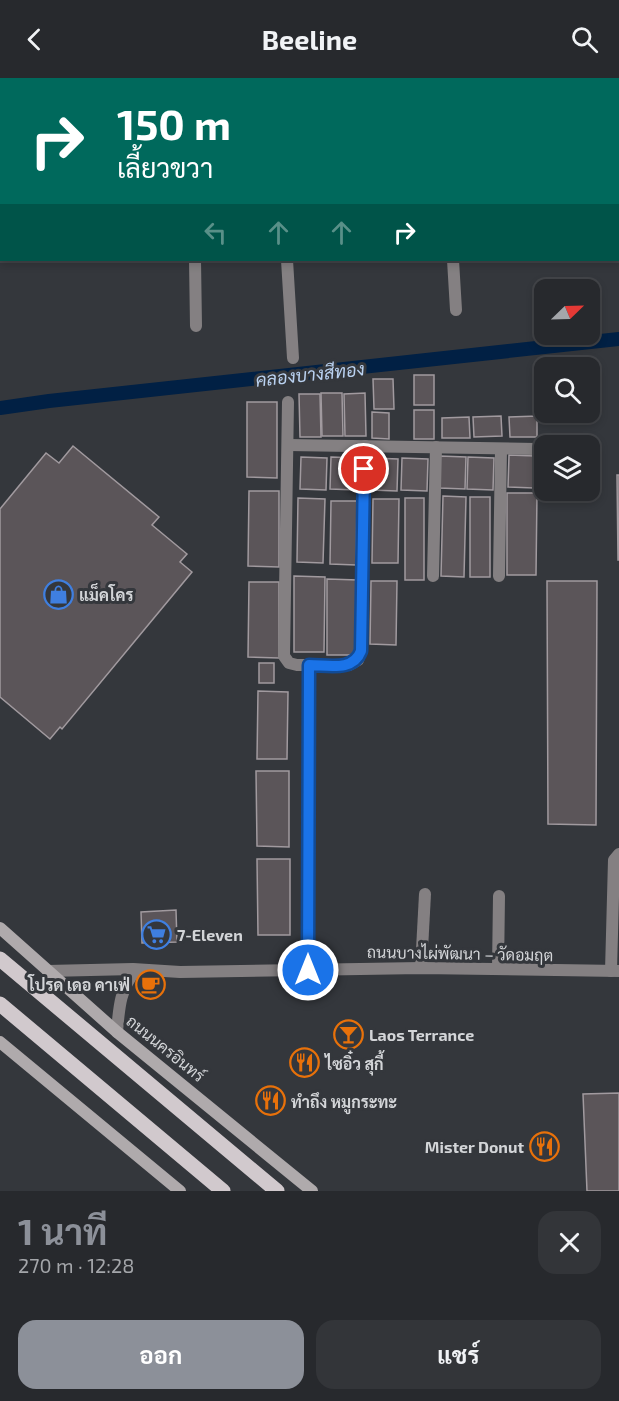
<!DOCTYPE html>
<html lang="th">
<meta charset="utf-8">
<style>
:root{--surface:#27292d;--page:#333539;--text:#f1f3f6;--muted:#a4a6aa;--line:#434549;--accent:#8c9099}
body{margin:0;font-family:"Exo 2",Sarabun,sans-serif;background:var(--page);color:var(--text);height:100vh;display:flex;flex-direction:column;font-size:22px;white-space:nowrap}
*{box-sizing:border-box;margin:0}
p{font-size:20px;color:var(--muted)}
.icon{flex:none;width:33px;height:33px;fill:none;stroke:currentColor;stroke-width:2;stroke-linecap:round;stroke-linejoin:round}
.map{position:relative;height:1113px;overflow:hidden}
.sheet{display:flex;flex-direction:column;background:var(--surface);flex:1}
.sheet>*{flex:none}
.banner{position:absolute;left:0px;top:0px;width:620px;height:183px;box-shadow:0 3px 9px #0003,0 0 0 2px var(--line);background:#00695c;color:#fff;overflow:hidden}
.needle{width:39px;rotate:67deg}
.tools{position:absolute;left:534px;top:201px;display:grid;gap:12px}
.tools a{display:grid;place-items:center;width:66px;height:66px;border-radius:12px;background:var(--surface);box-shadow:0 3px 9px #0003,0 0 0 2px var(--line);font-size:30px}
.pin{position:absolute;display:grid;place-items:center;width:51px;height:51px;color:#fff;margin:-26px;border:3px solid #fff;border-radius:50%;box-shadow:0 2px 6px #0007}
.me{position:absolute;width:66px;margin:-33px;rotate:0deg;stroke-linejoin:round;filter:drop-shadow(0 0 4px #0008)}
.turn{display:flex;align-items:center;gap:21px;height:126px;padding:0 18px;font-size:27px}
.turn .icon{width:78px;height:78px;stroke-width:2.5}
.turn b{display:block;font-size:42px;line-height:51px}
.lanes{display:flex;align-items:center;height:57px;padding:0 18px;background:#0003;justify-content:center;gap:30px;direction:ltr}
.lanes .off{opacity:.35}
.round{display:grid;place-items:center;flex:none;width:63px;height:63px;border-radius:18px;background:var(--page)}
.headline{display:flex;align-items:center;justify-content:space-between;height:102px;padding:0 18px}
h1{font-size:36px;font-weight:700;line-height:45px;color:var(--accent)}
.button{display:flex;gap:12px;margin-top:auto;padding:12px 18px}
.button a{flex:1;height:69px;border-radius:18px;background:var(--accent);color:#fff;font-size:24px;font-weight:700;line-height:69px;text-align:center}
.button a+a{background:var(--page);color:var(--text)}
header{display:flex;justify-content:space-between;align-items:center;height:78px;padding:0 18px;background:var(--surface);font-size:27px;font-weight:700}
.map>svg:first-child{display:block}
</style>
<header><svg class="icon" aria-label="back" viewBox="0 0 24 24"><path d="M15 5l-7 7 7 7"/></svg>Beeline<svg class="icon" aria-label="search" viewBox="0 0 24 24"><circle cx="10" cy="10" r="6"/><path d="M15 15l6 6"/></svg></header>
<div class="map">
<svg width="619" height="1113" viewBox="0 0 619 1113">
<rect width="100%" height="100%" fill="#34373c"/>
<g fill="none" stroke-linecap="round" stroke-linejoin="round">
<polyline stroke="#012044" stroke-width="14" points="0,330 49,323 619,261"/>
</g>
<g fill="#5b5559" stroke="#a19a9f" stroke-width="1.5">
<rect x="414" y="297" width="20" height="30"/>
<polygon points="373,301 393,301 394,331 374,331"/>
<polygon points="321,315 342,315 343,358 322,358"/>
<polygon points="365,315 366,358 345,358 344,316"/>
<polygon points="299,316 320,316 321,359 300,359"/>
<polygon points="247,324 277,324 277,400 247,399"/>
<rect x="414" y="332" width="20" height="29"/>
<polygon points="372,334 389,335 389,361 372,360"/>
<polygon points="501,338 502,358 474,359 473,339"/>
<polygon points="537,338 537,359 510,359 509,339"/>
<polygon points="469,339 470,360 442,360 442,340"/>
<polygon points="73,368 159,439 152,447 187,476 180,484 192,494 62,651 60,649 50,661 0,619 0,431 46,375 59,385"/>
<polygon points="509,377 535,378 534,410 508,409"/>
<polygon points="440,378 466,379 465,411 439,410"/>
<polygon points="301,379 327,380 326,412 300,411"/>
<polygon points="331,379 358,380 356,412 330,411"/>
<polygon points="468,379 494,380 493,412 467,411"/>
<polygon points="372,380 398,381 397,413 371,412"/>
<polygon points="402,380 428,381 427,413 401,412"/>
<polygon points="617,397 619,397 619,482 618,482"/>
<polygon points="249,413 279,413 279,489 248,488"/>
<polygon points="507,415 537,415 536,497 507,497"/>
<polygon points="443,418 466,419 464,499 441,498"/>
<rect x="470" y="419" width="20" height="80"/>
<polygon points="298,420 325,421 323,485 297,484"/>
<rect x="405" y="420" width="19" height="82"/>
<polygon points="373,421 399,421 398,485 372,485"/>
<polygon points="331,423 357,423 356,487 330,486"/>
<polygon points="294,498 325,499 324,574 294,574"/>
<polygon points="327,501 358,502 357,577 327,577"/>
<polygon points="371,503 397,503 396,567 370,566"/>
<polygon points="547,503 597,503 596,747 548,746"/>
<polygon points="249,504 279,504 279,580 248,579"/>
<rect x="259" y="585" width="15" height="20"/>
<polygon points="258,613 288,614 287,681 257,681"/>
<polygon points="256,693 289,693 289,769 257,768"/>
<polygon points="257,781 290,781 290,857 258,857"/>
<polygon points="176,832 177,864 142,865 141,834"/>
<polygon points="619,1015 619,1113 587,1113 583,1016"/>
</g>
<g fill="none" stroke-linecap="round" stroke-linejoin="round">
<g stroke="#848082" stroke-width="12">
<polyline points="193,0 193,2"/>
<polyline points="352,0 352,2"/>
<polyline points="425,0 425,2"/>
<polyline points="500,0 500,2"/>
<polyline points="195,182 196,248"/>
<polyline points="287,182 293,280"/>
<polyline points="453,182 456,232"/>
<polyline points="288,324 284,578 289,585 297,587 349,587 358,582 361,573 365,368"/>
<polyline points="288,367 535,371"/>
<polyline points="433,498 436,369"/>
<polyline points="499,498 501,371"/>
<polyline points="421,890 425,816"/>
<polyline points="498,891 499,818"/>
<polyline points="308,892 309,587"/>
<polyline points="48,893 133,891 180,894 421,890 619,893"/>
<polyline points="611,893 614,782 619,776"/>
<path d="M117,954C119,929 120,911 136,892"/>
</g>
<g stroke="#afaaac" stroke-width="12">
<polyline points="0,850 117,954 312,1113"/>
<polyline points="0,964 180,1113"/>
</g>
<g stroke="#d1c9cd" stroke-width="15">
<polyline points="0,881 277,1113"/>
<polyline points="0,926 223,1113"/>
</g>
</g>
<g fill="none" stroke-linecap="round" stroke-linejoin="round">
<defs>
<path id="route" d="M308,892L309,587C328,587 353,594 361,573L364,391"/>
</defs>
<use href="#route" stroke="#114b97" stroke-width="15"/>
<use href="#route" stroke="#1a73e8" stroke-width="10"/>
</g>
<defs>
<symbol id="shop-ring" viewBox="-11 -11 22 22"><circle r="9.5" fill="#34373c" stroke="#3f7fe0" stroke-width="1.5"/><path d="M-5-2.5h2.3a2.7 3.5 0 0 1 5.4 0H5L5.5 6h-11ZM-1.5-2.5h3a1.5 2.3 0 0 0-3 0Z" fill="#3f7fe0"/></symbol>
<symbol id="supermarket-ring" viewBox="-11 -11 22 22"><circle r="9.5" fill="#34373c" stroke="#3f7fe0" stroke-width="1.5"/><path d="M-6-5.5h2.5l.6 2H6L4.5 2H-2.5L-4.4-4H-6ZM-1.5 3.2a1.3 1.3 0 1 0 .1 0ZM3 3.2a1.3 1.3 0 1 0 .1 0Z" fill="#3f7fe0"/></symbol>
<symbol id="cafe-ring" viewBox="-11 -11 22 22"><circle r="9.5" fill="#34373c" stroke="#e8710a" stroke-width="1.5"/><path d="M-5.5-4.5H6V0H3Q3 3.5 0 3.5H-2.5Q-5.5 3.5-5.5 0ZM3-3.2v2h1.7v-2ZM-6 4.5H4V6H-6Z" fill="#e8710a"/></symbol>
<symbol id="bar-ring" viewBox="-11 -11 22 22"><circle r="9.5" fill="#34373c" stroke="#e8710a" stroke-width="1.5"/><path d="M-6-5H6L.8 .8V4.5H3.5V6h-7V4.5H-.8V.8Z" fill="#e8710a"/></symbol>
<symbol id="restaurant-ring" viewBox="-11 -11 22 22"><circle r="9.5" fill="#34373c" stroke="#e8710a" stroke-width="1.5"/><path d="M-5-6h1v4h1v-4h1v4h1v-4h1v5L-1.5 .5V6h-2V.5L-5-1ZM5-6V6H3V1.5H1.5Q1.5-4 5-6Z" fill="#e8710a"/></symbol>
</defs>
<g fill-rule="evenodd">
<use href="#shop-ring" x="42" y="500" width="33" height="33"/>
<use href="#supermarket-ring" x="140" y="840" width="33" height="33"/>
<use href="#cafe-ring" x="134" y="890" width="33" height="33"/>
<use href="#bar-ring" x="332" y="940" width="33" height="33"/>
<use href="#restaurant-ring" x="288" y="968" width="33" height="33"/>
<use href="#restaurant-ring" x="254" y="1006" width="33" height="33"/>
<use href="#restaurant-ring" x="528" y="1052" width="33" height="33"/>
</g>
<g text-anchor="middle" dominant-baseline="central" stroke-width="6" stroke-linejoin="round" paint-order="stroke">
<g font-size="16" font-weight="bold" fill="#d3d5d8" stroke="#34373c" text-anchor="start">
<text x="79" y="516">แม็คโคร</text>
<text x="177" y="856">7-Eleven</text>
<text x="130" y="906" text-anchor="end">โปรด เดอ คาเฟ่</text>
<text x="369" y="956">Laos Terrance</text>
<text x="325" y="985">ไซอิ๋ว สุกี้</text>
<text x="291" y="1023">ทำถึง หมูกระทะ</text>
<text x="524" y="1068" text-anchor="end">Mister Donut</text>
</g>
<g font-size="16" fill="#d3d5d8" stroke="#34373c">
<text transform="translate(460 875) rotate(1)">ถนนบางไผ่พัฒนา – วัดอมฤต</text>
<text transform="translate(166 970) rotate(39)">ถนนนครอินทร์</text>
</g>
<g font-size="18" font-style="italic" fill="#bad2f1" stroke="#34373c">
<text transform="translate(310 296) rotate(-6)">คลองบางสีทอง</text>
</g>
</g>
</svg>
<div class="tools">
<a><svg class="needle" viewBox="-14 -14 28 28"><path d="M0-13l5 13h-10z" fill="#e53935"/><path d="M0 13l5-13h-10z" fill="#a4a6aa"/></svg></a>
<a><svg class="icon" aria-label="search" viewBox="0 0 24 24"><circle cx="10" cy="10" r="6"/><path d="M15 15l6 6"/></svg></a>
<a><svg class="icon" aria-label="layers" viewBox="0 0 24 24"><path d="M12 4l9 5-9 5-9-5zM3 14l9 5 9-5"/></svg></a>
</div>
<div class="pin" style="left:364px;top:391px;background:#d93025"><svg class="icon" aria-label="arrive" viewBox="0 0 24 24"><path d="M6 21V4h12l-3 4 3 4H6"/></svg></div>
<svg class="me" style="left:308px;top:892px" viewBox="-20 -20 40 40"><circle r="17" fill="#1a73e8" stroke="#fff" stroke-width="3"/><path d="M0-11L8 9 0 5-8 9z" fill="#fff"/></svg>
<div class="banner">
<div class="turn"><svg class="icon" aria-label="right" viewBox="0 0 24 24"><path d="M7 20v-9h11M14 6l5 5-5 5"/></svg><div><b>150 m</b>เลี้ยวขวา</div></div>
<div class="lanes"><svg class="icon off" aria-label="left" viewBox="0 0 24 24"><path d="M17 20v-9H6M10 6l-5 5 5 5"/></svg><svg class="icon off" aria-label="ahead" viewBox="0 0 24 24"><path d="M12 20V5M6 11l6-6 6 6"/></svg><svg class="icon off" aria-label="ahead" viewBox="0 0 24 24"><path d="M12 20V5M6 11l6-6 6 6"/></svg><svg class="icon" aria-label="right" viewBox="0 0 24 24"><path d="M7 20v-9h11M14 6l5 5-5 5"/></svg></div>
</div>
</div>
<section class="sheet">
<div class="headline"><div><h1>1 นาที</h1><p>270 m · 12:28</p></div><a class="round"><svg class="icon" aria-label="close" viewBox="0 0 24 24"><path d="M6 6l12 12M18 6L6 18"/></svg></a></div>
<div class="button"><a>ออก</a><a>แชร์</a></div>
</section>
